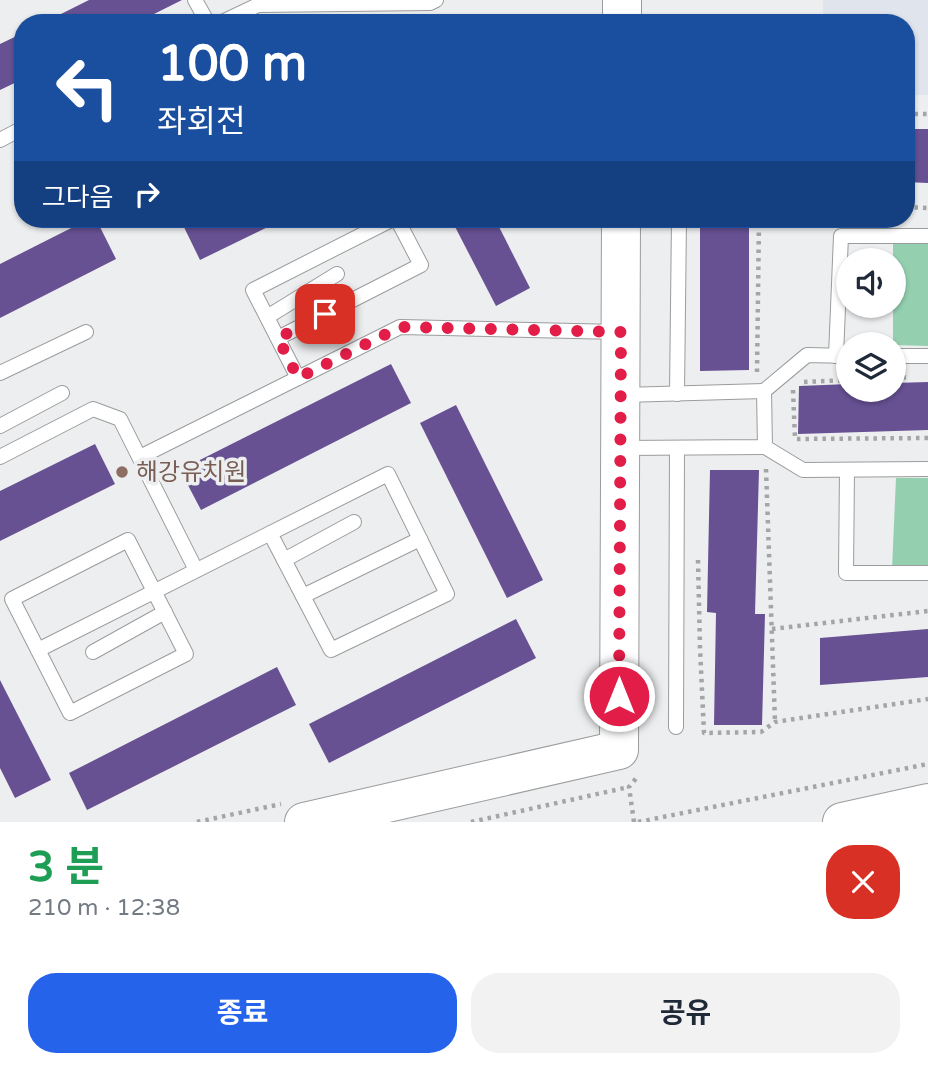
<!DOCTYPE html>
<html lang="ko">
<meta charset="utf-8">
<style>
:root{--surface:#fff;--page:#f2f2f3;--text:#1f2937;--muted:#747a83;--accent:#2563eb}
body{margin:0;font-family:"Varela Round","Noto Sans KR",sans-serif;background:var(--page);color:var(--text);height:100vh;display:flex;flex-direction:column;font-size:26px;white-space:nowrap}
*{box-sizing:border-box;margin:0}
p{font-size:23px;color:var(--muted)}
.icon{flex:none;width:38px;height:38px;fill:none;stroke:currentColor;stroke-width:2;stroke-linecap:round;stroke-linejoin:round}
.map{position:relative;height:822px;overflow:hidden}
.panel{display:flex;flex-direction:column;background:var(--surface);flex:1}
.panel>*{flex:none}
.guide{position:absolute;left:14px;top:14px;width:901px;height:214px;border-radius:28px;box-shadow:0 2px 5px #0004;background:#1a4fa0;color:#fff;overflow:hidden}
.buttons{position:absolute;left:836px;top:248px;display:grid;gap:14px}
.buttons a{display:grid;place-items:center;width:70px;height:70px;border-radius:50%;background:var(--surface);box-shadow:0 2px 5px #0004;font-size:35px}
.pin{position:absolute;display:grid;place-items:center;width:60px;height:60px;color:#fff;margin:-30px;border-radius:14px;box-shadow:0 4px 10px #0006}
.me{position:absolute;width:77px;margin:-38px;rotate:0deg;stroke-linejoin:round;filter:drop-shadow(0 0 5px #0008)}
.turn{display:flex;align-items:center;gap:24px;height:147px;padding:0 28px;font-size:32px}
.turn .icon{width:91px;height:91px;stroke-width:2.5}
.turn b{display:block;font-size:49px;line-height:60px}
.then{display:flex;align-items:center;height:66px;padding:0 28px;background:#0003;gap:14px;font-size:26px}
.round{display:grid;place-items:center;flex:none;width:74px;height:74px;border-radius:28px;background:var(--page)}
.head{display:flex;align-items:center;justify-content:space-between;height:119px;padding:0 28px}
h1{font-size:42px;font-weight:700;line-height:52px;color:#1e9e55}
.button{display:flex;gap:14px;margin-top:auto;padding:14px 28px}
.button a{flex:1;height:80px;border-radius:28px;background:var(--accent);color:#fff;font-size:28px;font-weight:700;line-height:80px;text-align:center}
.button a+a{background:var(--page);color:var(--text)}
.map>svg:first-child{display:block}
</style>
<div class="map">
<svg width="928" height="822" viewBox="0 0 928 822">
<rect width="100%" height="100%" fill="#edeeef"/>
<polygon fill="#dfe4ed" points="823,0 928,0 928,95 907,95 906,23 823,23"/>
<g fill="#94d0b0">
<polygon points="893,242 928,242 928,346 893,345"/>
<polygon points="896,478 928,478 928,568 892,569"/>
</g>
<g fill="#675193">
<polygon points="89,0 182,0 136,23 43,23"/>
<polygon points="23,33 23,79 0,90 0,44"/>
<polygon points="906,129 928,129 928,183 906,182"/>
<polygon points="89,219 96,219 116,259 0,318 0,264"/>
<polygon points="180,219 284,219 200,260"/>
<polygon points="451,219 495,219 530,288 496,306"/>
<polygon points="700,219 749,219 749,370 700,371"/>
<polygon points="391,364 411,403 201,510 180,470"/>
<polygon points="928,382 928,430 798,434 799,386 849,384 849,390 894,390 894,383"/>
<polygon points="456,405 543,580 507,598 420,423"/>
<polygon points="95,444 115,484 0,541 0,491"/>
<polygon points="710,470 759,470 755,614 765,614 762,725 714,725 716,613 707,612"/>
<polygon points="516,619 536,658 329,763 309,724"/>
<polygon points="928,629 928,677 820,685 820,638"/>
<polygon points="277,667 296,705 87,810 69,773"/>
<polygon points="0,680 51,780 15,798 0,768"/>
</g>
<g fill="none" stroke-linecap="round" stroke-linejoin="round">
<defs>
<g id="lane">
<polyline points="195,0 208,23"/>
<polyline points="220,23 258,5 430,3 436,0"/>
<polyline points="0,140 23,128"/>
<polyline points="267,317 337,274"/>
<polyline points="278,338 421,265 397,219"/>
<polyline points="836,356 841,236 928,236"/>
<polyline points="894,356 928,356"/>
<polyline points="0,373 86,332"/>
<polyline points="298,378 253,290 393,219"/>
<polyline points="764,391 807,355 849,356"/>
<polyline points="677,394 679,219"/>
<polyline points="0,426 62,393"/>
<polyline points="765,447 803,470 928,469"/>
<polyline points="622,448 765,447 764,391 623,395"/>
<polyline points="0,457 93,409 120,419 196,570"/>
<polyline points="140,457 400,327 619,332"/>
<polyline points="847,470 846,573 928,573"/>
<polygon points="128,540 186,654 70,713 12,599"/>
<polyline points="284,560 354,522"/>
<polyline points="303,596 420,539"/>
<polyline points="38,650 388,474 447,594 331,650 270,533"/>
<polyline points="93,652 165,612"/>
<polyline points="676,727 677,448"/>
</g>
<g id="secondary">
<polyline points="622,23 622,0"/>
<polyline points="304,822 619,750 621,219"/>
<polyline points="842,822 928,803"/>
</g>
</defs>
<use href="#lane" stroke="#9b9c9d" stroke-width="16"/>
<use href="#secondary" stroke="#9b9c9d" stroke-width="40"/>
<g stroke="#a4a5a6" stroke-width="4.5" stroke-dasharray="3.5 5" stroke-linecap="butt">
<polyline points="906,114 928,114"/>
<polyline points="906,207 928,208"/>
<polyline points="757,372 759,219"/>
<polyline points="894,378 911,377"/>
<polyline points="804,382 849,380"/>
<polyline points="793,390 795,439 928,438"/>
<polyline points="766,469 775,722"/>
<polyline points="698,560 700,648 704,733 761,732 775,722 928,699"/>
<polyline points="772,629 928,611"/>
<polyline points="197,822 281,804"/>
<polyline points="471,822 629,787"/>
<polyline points="634,822 629,787 638,776"/>
<polyline points="638,822 928,764"/>
</g>
<use href="#lane" stroke="#fff" stroke-width="14"/>
<use href="#secondary" stroke="#fff" stroke-width="38"/>
</g>
<g fill="none" stroke-linecap="round" stroke-linejoin="round">
<polyline stroke="#e11d48" stroke-width="12" stroke-dasharray="0 21.6" points="325,314 278,338 298,378 400,327 621,332 619,696"/>
</g>
<circle fill="#8d6e63" stroke="#edeeef" stroke-width="2.5" cx="122" cy="472" r="7"/>
<g text-anchor="middle" dominant-baseline="central" stroke-width="7" stroke-linejoin="round" paint-order="stroke">
<g font-size="24" fill="#785e54" stroke="#edeeef" text-anchor="start">
<text x="136" y="472">해강유치원</text>
</g>
</g>
</svg>
<div class="buttons">
<a><svg class="icon" aria-label="sound" viewBox="0 0 24 24"><path d="M4 9h4l5-4v14l-5-4H4zM17 9q2 3 0 6"/></svg></a>
<a><svg class="icon" aria-label="layers" viewBox="0 0 24 24"><path d="M12 4l9 5-9 5-9-5zM3 14l9 5 9-5"/></svg></a>
</div>
<div class="pin" style="left:325px;top:314px;background:#d93025"><svg class="icon" aria-label="arrive" viewBox="0 0 24 24"><path d="M6 21V4h12l-3 4 3 4H6"/></svg></div>
<svg class="me" style="left:619px;top:696px" viewBox="-20 -20 40 40"><circle r="17" fill="#e11d48" stroke="#fff" stroke-width="3"/><path d="M0-11L8 9 0 5-8 9z" fill="#fff"/></svg>
<div class="guide">
<div class="turn"><svg class="icon" aria-label="left" viewBox="0 0 24 24"><path d="M17 20v-9H6M10 6l-5 5 5 5"/></svg><div><b>100 m</b>좌회전</div></div>
<div class="then">그다음<svg class="icon" aria-label="right" viewBox="0 0 24 24"><path d="M7 20v-9h11M14 6l5 5-5 5"/></svg></div>
</div>
</div>
<section class="panel">
<div class="head"><div><h1>3 분</h1><p>210 m · 12:38</p></div><a class="round" style="background:#d93025;color:#fff"><svg class="icon" aria-label="close" viewBox="0 0 24 24"><path d="M6 6l12 12M18 6L6 18"/></svg></a></div>
<div class="button"><a>종료</a><a>공유</a></div>
</section>
